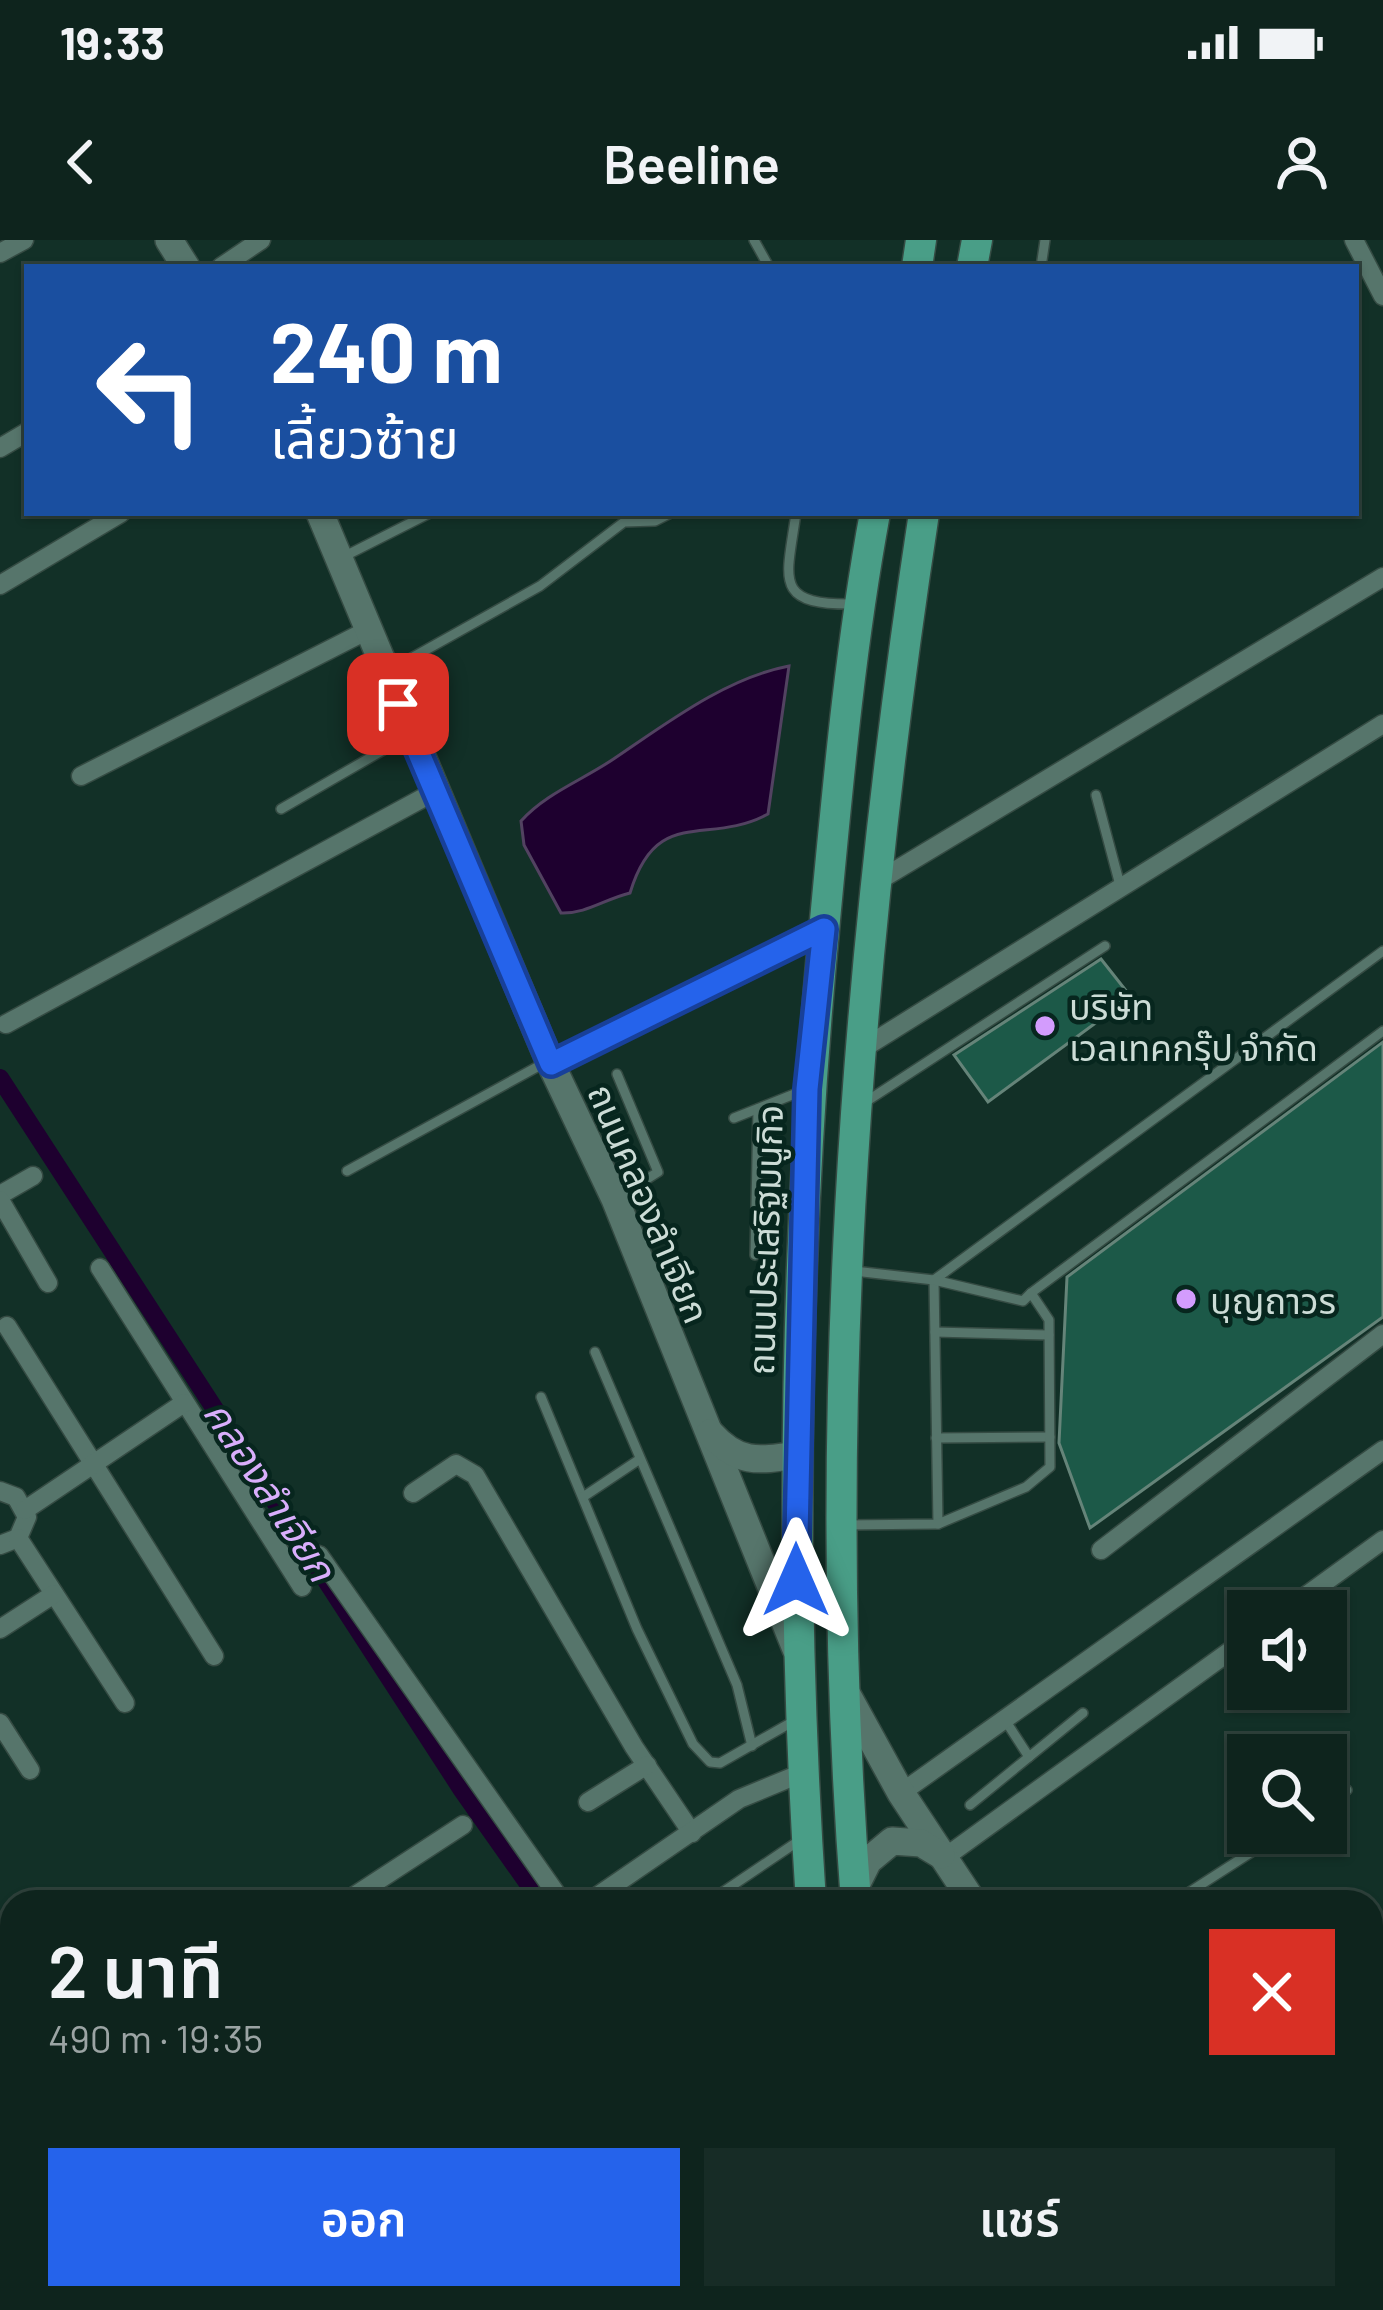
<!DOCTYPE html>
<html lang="th">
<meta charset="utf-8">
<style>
:root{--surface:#0e241d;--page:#172c26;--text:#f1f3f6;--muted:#9ba4a4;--line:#2e413b;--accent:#2563eb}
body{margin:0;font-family:Barlow,"Noto Sans Thai",sans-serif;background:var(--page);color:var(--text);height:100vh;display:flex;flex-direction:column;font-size:45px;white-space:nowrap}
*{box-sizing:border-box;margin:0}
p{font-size:39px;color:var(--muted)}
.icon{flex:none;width:66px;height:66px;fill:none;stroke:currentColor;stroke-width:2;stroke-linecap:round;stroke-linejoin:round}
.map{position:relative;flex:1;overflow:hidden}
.side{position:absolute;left:0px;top:1650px;width:1383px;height:420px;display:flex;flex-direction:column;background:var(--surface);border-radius:36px 36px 0 0;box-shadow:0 3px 9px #0004,0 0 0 3px var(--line)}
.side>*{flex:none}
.top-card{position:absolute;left:24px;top:24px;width:1335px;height:252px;border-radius:0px;box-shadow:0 3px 9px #0004,0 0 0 3px var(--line);background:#1a4fa0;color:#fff;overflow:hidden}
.tools{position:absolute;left:1227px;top:1350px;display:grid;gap:24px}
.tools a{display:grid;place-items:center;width:120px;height:120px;border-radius:0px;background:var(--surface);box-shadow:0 3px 9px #0004,0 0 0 3px var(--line);font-size:60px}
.pin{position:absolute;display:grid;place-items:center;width:102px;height:102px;color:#fff;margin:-51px;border-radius:24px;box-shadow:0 6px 18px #0006}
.me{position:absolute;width:132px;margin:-66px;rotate:0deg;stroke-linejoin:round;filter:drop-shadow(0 0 9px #0008)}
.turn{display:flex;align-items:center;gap:42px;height:252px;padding:0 48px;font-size:54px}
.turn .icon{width:156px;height:156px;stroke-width:2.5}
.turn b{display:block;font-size:84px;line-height:102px}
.round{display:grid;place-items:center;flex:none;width:126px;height:126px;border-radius:0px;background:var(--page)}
.summary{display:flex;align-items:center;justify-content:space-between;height:204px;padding:0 48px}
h1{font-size:72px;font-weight:600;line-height:90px}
.action{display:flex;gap:24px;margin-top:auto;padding:24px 48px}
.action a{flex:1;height:138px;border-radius:0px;background:var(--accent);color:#fff;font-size:48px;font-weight:600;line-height:138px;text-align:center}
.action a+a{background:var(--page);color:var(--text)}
.status{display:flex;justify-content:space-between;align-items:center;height:84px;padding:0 60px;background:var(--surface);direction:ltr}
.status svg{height:33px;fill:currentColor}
header{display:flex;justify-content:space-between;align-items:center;height:156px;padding:0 48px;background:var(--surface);font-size:54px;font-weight:600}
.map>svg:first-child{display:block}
</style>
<div class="status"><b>19:33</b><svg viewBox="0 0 49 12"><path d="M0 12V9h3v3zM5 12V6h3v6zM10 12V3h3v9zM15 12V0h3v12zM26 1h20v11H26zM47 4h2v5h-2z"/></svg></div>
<header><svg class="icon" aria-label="back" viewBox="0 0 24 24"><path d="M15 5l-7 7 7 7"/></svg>Beeline<svg class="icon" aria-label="person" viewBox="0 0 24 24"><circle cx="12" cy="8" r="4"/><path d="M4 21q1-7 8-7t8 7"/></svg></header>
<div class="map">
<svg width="1383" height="2070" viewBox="0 0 1383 2070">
<rect width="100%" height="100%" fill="#123027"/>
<path fill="#1e002f" stroke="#524261" stroke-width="3" d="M789,426L768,574C707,607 657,564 630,653C605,659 586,674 561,673L524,605L521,581C546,553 583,540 615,518C667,483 726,438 789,426Z"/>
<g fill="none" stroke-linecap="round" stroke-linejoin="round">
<g stroke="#1e002f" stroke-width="18">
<polyline points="0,838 462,1550 541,1662"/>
<polyline points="816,2058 824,2070"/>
</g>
</g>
<g fill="#1c5948" stroke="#658479" stroke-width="3">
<polygon points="1101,719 1131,757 988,862 954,815"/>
<polygon points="1383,802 1383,1077 1090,1288 1059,1203 1067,1037"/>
</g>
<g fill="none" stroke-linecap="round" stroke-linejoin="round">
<defs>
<g id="lane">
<polyline points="754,0 769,27"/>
<polyline points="1041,27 1045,0"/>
<path d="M796,273C787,339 772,365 853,364"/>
<polyline points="345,316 430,273"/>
<polyline points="390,430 540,346 624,282 655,281 671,273"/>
<polyline points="1096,555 1120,645"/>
<polyline points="281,569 406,497"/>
<polyline points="617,834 658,932 620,956"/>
<polyline points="867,861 1105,706"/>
<polyline points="734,878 807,849"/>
<polyline points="347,931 548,821"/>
<polyline points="755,1015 758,869"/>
<polyline points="1031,1053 1383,791"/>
<polyline points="935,1092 1049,1095"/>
<polyline points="595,1112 737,1445 752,1506"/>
<polyline points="541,1157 637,1389 693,1504 710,1522 720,1523 794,1481"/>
<polyline points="936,1198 1050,1197"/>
<polyline points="583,1257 640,1219"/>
<polyline points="938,1284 934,1040 1383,711"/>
<polyline points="844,1285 938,1284 1026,1247 1050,1227 1049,1080 1031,1053 1023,1061 934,1040 854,1031"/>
<polyline points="1005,1480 1029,1517"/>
<polyline points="1326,1564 1347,1550"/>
<polyline points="970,1565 1083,1473"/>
<polyline points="708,1662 803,1598"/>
<polyline points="1174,1662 1281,1593"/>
</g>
<g id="street">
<polyline points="1354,0 1383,56"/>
<polyline points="0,13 24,0"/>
<polyline points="221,27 261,0"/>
<polyline points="0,208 27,192"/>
<polyline points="0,345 121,273"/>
<polyline points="81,536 368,390"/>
<polyline points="878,641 1383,337"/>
<polyline points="6,784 434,552"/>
<polyline points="862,809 1383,484"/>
<polyline points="551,824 824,689"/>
<polyline points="0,955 33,936"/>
<polyline points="0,960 48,1043"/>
<polyline points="100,1028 302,1347"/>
<polyline points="7,1086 214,1416"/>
<polyline points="0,1251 16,1257 27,1277 18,1298 0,1305"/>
<polyline points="413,1253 456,1224 475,1235 634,1507 692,1593"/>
<polyline points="25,1270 184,1163"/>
<polyline points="18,1298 125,1463"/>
<polyline points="1101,1310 1383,1094"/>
<polyline points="319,1315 562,1662"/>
<polyline points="1285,1371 1383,1300"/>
<polyline points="0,1389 54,1354"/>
<polyline points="0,1483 30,1530"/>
<polyline points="901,1553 1383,1210"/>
<polyline points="588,1562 647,1525"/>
<polyline points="944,1618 1248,1398"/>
<polyline points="345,1662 463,1585"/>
<polyline points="589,1662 739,1559 802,1533"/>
<polyline points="1371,1860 1383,1852"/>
<polyline points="1371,1913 1383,1905"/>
<polyline points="0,1922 12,1914"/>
<polyline points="1371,2047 1383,2039"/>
<polyline points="582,2058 592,2070"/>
<polyline points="1362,2058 1370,2070"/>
<polyline points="290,2070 304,2058"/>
<polyline points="548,2070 560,2058"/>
<polyline points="984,2070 1007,2058"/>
<polyline points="1206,2070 1223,2058"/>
<polyline points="1330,2070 1353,2058"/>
</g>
<g id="secondary">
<polyline points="169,0 186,27"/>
<polyline points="320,273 549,820 615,959 796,1409"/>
<path d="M710,1193C738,1224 757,1221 796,1215"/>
<polyline points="845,1451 901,1553 973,1662"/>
<polyline points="855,1647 868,1621 892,1601 921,1603 941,1615"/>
<polyline points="1242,2058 1250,2070"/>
</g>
<g id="primary">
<polyline points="917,27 921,0"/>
<polyline points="972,27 977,0"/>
<path d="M811,1662C789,1334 794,1007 825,680C838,543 850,408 875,273"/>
<path d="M856,1662C820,1200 854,731 924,273"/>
<polyline points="839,2058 839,2070"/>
<polyline points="888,2058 889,2070"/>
</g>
</defs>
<use href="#lane" stroke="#354b43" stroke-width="12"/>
<use href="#street" stroke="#354b43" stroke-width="21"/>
<use href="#secondary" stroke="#354b43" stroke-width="30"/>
<use href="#primary" stroke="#354b43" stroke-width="33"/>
<use href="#lane" stroke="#56756b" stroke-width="9"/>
<use href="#street" stroke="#56756b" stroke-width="18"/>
<use href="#secondary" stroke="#56756b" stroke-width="27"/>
<use href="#primary" stroke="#499e87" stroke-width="30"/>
</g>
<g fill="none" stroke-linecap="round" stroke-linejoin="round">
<defs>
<polyline id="route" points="398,464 551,824 824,689 807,849 796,1340"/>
</defs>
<use href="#route" stroke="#184099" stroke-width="30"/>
<use href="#route" stroke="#2563eb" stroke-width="21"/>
</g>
<g fill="#d39cfd" stroke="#07261e" stroke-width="4.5">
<circle cx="1045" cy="786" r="12"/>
<circle cx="1186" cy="1059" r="12"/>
</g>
<g text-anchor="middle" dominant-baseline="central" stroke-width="9" stroke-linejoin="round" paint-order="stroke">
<g font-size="36" fill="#ccdcd6" stroke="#07261e" text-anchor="start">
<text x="1069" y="765">บริษัท<tspan x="1069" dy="41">เวลเทคกรุ๊ป จำกัด</tspan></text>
<text x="1210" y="1059">บุญถาวร</text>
</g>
<g font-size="36" fill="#ccdcd6" stroke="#07261e">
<text transform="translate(650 963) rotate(67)">ถนนคลองลำเจียก</text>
<text transform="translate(764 1000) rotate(-88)">ถนนประเสริฐมนูกิจ</text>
</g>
<g font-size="39" font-style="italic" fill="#d9aefc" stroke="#07261e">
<text transform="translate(271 1250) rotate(57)">คลองลำเจียก</text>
</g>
</g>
</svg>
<div class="tools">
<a><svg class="icon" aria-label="sound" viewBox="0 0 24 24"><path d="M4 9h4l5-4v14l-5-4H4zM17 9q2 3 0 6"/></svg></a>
<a><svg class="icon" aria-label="search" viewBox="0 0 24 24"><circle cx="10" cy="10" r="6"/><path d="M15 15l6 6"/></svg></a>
</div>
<div class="pin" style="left:398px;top:464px;background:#d93025"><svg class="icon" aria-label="arrive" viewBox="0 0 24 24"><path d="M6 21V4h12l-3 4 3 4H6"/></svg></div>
<svg class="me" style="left:796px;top:1340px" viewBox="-20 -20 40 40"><path d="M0-17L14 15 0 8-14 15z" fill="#2563eb" stroke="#fff" stroke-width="4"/></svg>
<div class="top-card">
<div class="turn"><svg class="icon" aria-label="left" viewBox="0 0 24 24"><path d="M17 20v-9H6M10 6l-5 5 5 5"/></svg><div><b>240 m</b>เลี้ยวซ้าย</div></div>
</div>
<section class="side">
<div class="summary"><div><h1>2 นาที</h1><p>490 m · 19:35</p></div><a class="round" style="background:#d93025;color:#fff"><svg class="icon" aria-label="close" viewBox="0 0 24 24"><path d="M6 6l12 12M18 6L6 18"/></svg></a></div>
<div class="action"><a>ออก</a><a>แชร์</a></div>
</section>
</div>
